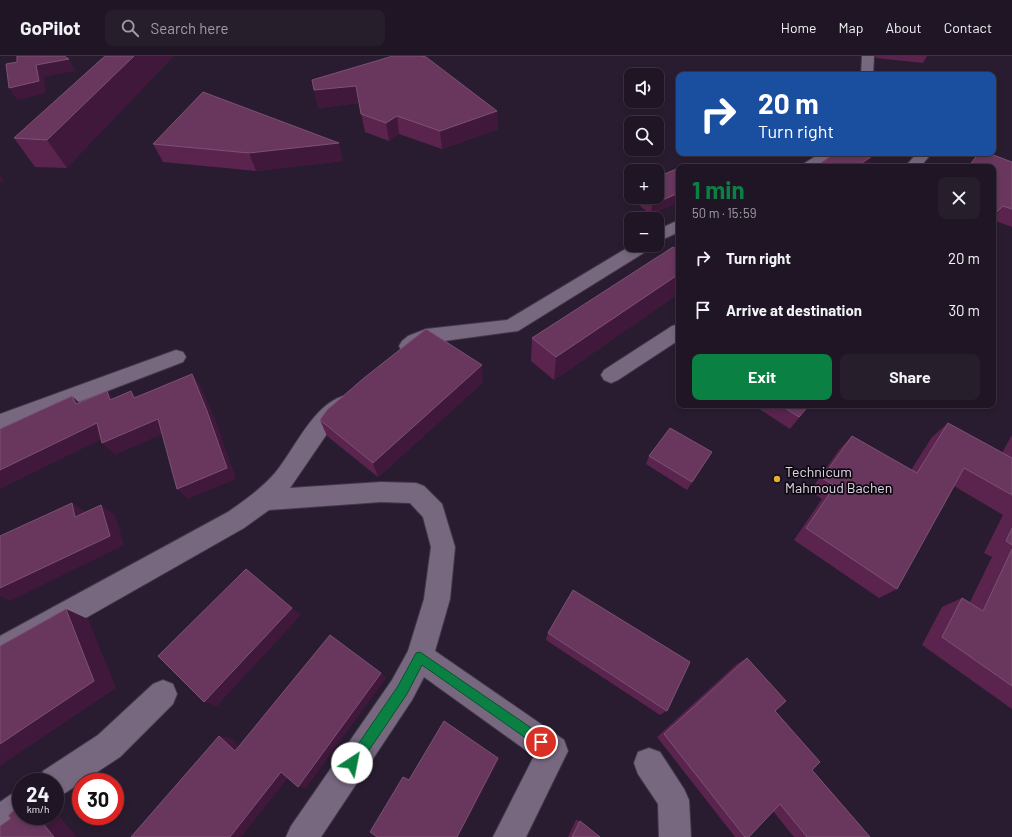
<!DOCTYPE html>
<meta charset="utf-8">
<style>
:root{--surface:#1f1524;--page:#271e2c;--text:#f1f3f6;--muted:#a19fa6;--line:#3c3441;--accent:#0b8043}
body{margin:0;font-family:Barlow,sans-serif;background:var(--page);color:var(--text);height:100vh;display:flex;flex-direction:column;font-size:15px;white-space:nowrap}
*{box-sizing:border-box;margin:0}
p{font-size:13px;color:var(--muted)}
.icon{flex:none;width:22px;height:22px;fill:none;stroke:currentColor;stroke-width:2;stroke-linecap:round;stroke-linejoin:round}
.map{position:relative;flex:1;overflow:hidden}
.sheet{position:absolute;left:676px;top:108px;width:320px;height:244px;display:flex;flex-direction:column;background:var(--surface);border-radius:8px;box-shadow:0 2px 6px #0003,0 0 0 1px var(--line)}
.sheet>*{flex:none}
.top-card{position:absolute;left:676px;top:16px;width:320px;height:84px;border-radius:8px;box-shadow:0 2px 6px #0003,0 0 0 1px var(--line);background:#1a4fa0;color:#fff;overflow:hidden}
.tools{position:absolute;left:624px;top:12px;display:grid;gap:8px}
.tools a{display:grid;place-items:center;width:40px;height:40px;border-radius:8px;background:var(--surface);box-shadow:0 2px 6px #0003,0 0 0 1px var(--line);font-size:20px}
.speed{position:absolute;left:12px;top:717px;display:flex;gap:8px;font-size:20px;font-weight:700;text-align:center}
.speed>*{display:grid;place-content:center;width:52px;height:52px;border-radius:50%;background:var(--surface);box-shadow:0 2px 6px #0003,0 0 0 1px var(--line);line-height:1}
.speed small{font-size:10px;font-weight:400}
.speed .limit{border:6px solid #d22;background:#fff;color:#111}
.pin{position:absolute;display:grid;place-items:center;width:34px;height:34px;color:#fff;margin:-17px;border:2px solid #fff;border-radius:50%;box-shadow:0 1px 4px #0007}
.me{position:absolute;width:44px;margin:-22px;rotate:34deg;stroke-linejoin:round;filter:drop-shadow(0 0 3px #0008)}
.turn{display:flex;align-items:center;gap:14px;height:84px;padding:0 16px;font-size:18px}
.turn .icon{width:52px;height:52px;stroke-width:2.5}
.turn b{display:block;font-size:28px;line-height:34px}
.round{display:grid;place-items:center;flex:none;width:42px;height:42px;border-radius:8px;background:var(--page)}
.head{display:flex;align-items:center;justify-content:space-between;height:68px;padding:0 16px}
h1{font-size:24px;font-weight:700;line-height:30px;color:var(--accent)}
.cta{display:flex;gap:8px;margin-top:auto;padding:8px 16px}
.cta a{flex:1;height:46px;border-radius:8px;background:var(--accent);color:#fff;font-size:16px;font-weight:700;line-height:46px;text-align:center}
.cta a+a{background:var(--page);color:var(--text)}
ul{padding:0;list-style:none}
li{display:flex;align-items:center;gap:12px;height:52px;padding:0 16px}
li div{flex:1}
li b{display:block;font-size:15px}
li em{font-style:normal}
header{display:flex;align-items:center;gap:24px;box-sizing:border-box;height:56px;padding:0 20px;background:var(--surface);border-bottom:1px solid var(--line)}
header strong{font-size:19px}
nav{display:flex;gap:22px;margin-inline-start:auto;font-size:14px}
.search{width:280px;height:36px;background:var(--page);display:flex;align-items:center;gap:10px;box-sizing:border-box;padding:0 14px;border-radius:8px;color:var(--muted);font-size:15px}
.map>svg:first-child{display:block}
</style>
<header>
<strong>GoPilot</strong>
<div class="search"><svg class="icon" aria-label="search" viewBox="0 0 24 24"><circle cx="10" cy="10" r="6"/><path d="M15 15l6 6"/></svg>Search here</div>
<nav><a>Home</a><a>Map</a><a>About</a><a>Contact</a></nav>
</header>
<div class="map">
<svg width="1012" height="781" viewBox="0 0 1012 781">
<rect width="100%" height="100%" fill="#291c30"/>
<g fill="none" stroke-linecap="round" stroke-linejoin="round">
<defs>
<g id="minor">
<polygon points="862,0 874,0 873,19 861,19"/>
<path d="M821,97H838C830,110 814,111 801,111L803,108Z"/>
<polygon points="917,97 932,97 920,111 905,111"/>
<polygon points="679,164 679,176 657,186 657,174"/>
<polygon points="632,189 652,189 650,193 518,275 429,287 416,295 409,297 402,295 399,290 402,285 408,280 426,273 507,264"/>
<polygon points="679,268 679,284 618,324 611,327 604,324 601,319 604,314 672,270"/>
<polygon points="176,294 183,296 186,301 183,306 0,376 0,358"/>
<path d="M343,340L350,342L353,348L350,354L333,369L290,432L381,426L416,427L424,430L442,448L455,491L450,543L435,595L564,684L568,695L526,781H493L534,700L424,621L412,644L321,781H286L291,770L392,624L408,595L424,543L431,491L423,461L410,447L381,446L269,454L244,472L10,605L0,609V580L228,456C245,444 261,433 275,417C295,393 312,350 343,340Z"/>
<polygon points="163,624 173,628 177,638 173,648 120,701 65,737 55,741 55,726 39,726 43,715 98,679 153,628"/>
<polygon points="649,692 660,696 684,733 689,744 691,781 659,781 658,748 638,718 634,707 638,696"/>
<polygon points="21,734 21,760 32,761 22,768 11,780 0,781 0,746 10,739"/>
</g>
</defs>
<use href="#minor" stroke="#43394a" stroke-width="2"/>
<use href="#minor" fill="#776880" fill-rule="evenodd"/>
</g>
<g fill="#5a244e">
<polygon points="105,0 67,112 35,111 14,82"/>
<polygon points="875,0 927,0 923,7 876,2"/>
<polygon points="314,34 498,73 442,93 399,78 389,85 365,76 359,47 318,52"/>
<polygon points="153,88 343,105 256,115 163,106"/>
<polygon points="1012,106 1012,171 993,164 993,111"/>
<polygon points="679,112 679,146 650,158 629,141 631,131 631,141 657,141"/>
<polygon points="679,195 679,237 554,324 531,305 532,282"/>
<polygon points="483,326 378,421 327,380 320,364"/>
<polygon points="753,349 810,349 790,373"/>
<polygon points="948,367 1002,397 1012,379 1012,653 922,589 942,551 962,542 970,546 992,501 984,497 1003,459 954,430 897,533 879,542 794,484 822,443 810,435 839,394 852,380 911,414 932,381"/>
<polygon points="649,400 707,404 687,434 646,408"/>
<polygon points="548,577 667,655 660,659 546,584"/>
<polygon points="747,602 775,655 812,714 870,781 794,781 773,755 749,781 735,781 657,681 737,608"/>
<polygon points="576,764 580,765 600,781 568,781"/>
</g>
<g fill="#40183b">
<polygon points="134,0 174,0 67,112 47,84"/>
<polygon points="69,3 75,15 44,21 46,37 17,44 9,32 36,9"/>
<polygon points="356,30 360,47 318,52 314,34"/>
<polygon points="497,55 498,73 442,93 440,75"/>
<polygon points="397,60 399,78 389,85 386,67"/>
<polygon points="339,87 343,105 256,115 249,97"/>
<polygon points="872,97 879,97 869,105 866,110 864,111 856,111"/>
<polygon points="0,116 3,126 0,126"/>
<polygon points="679,137 679,146 650,158 653,148"/>
<polygon points="1003,150 993,163 993,160"/>
<polygon points="679,218 679,237 554,324 556,301"/>
<polygon points="482,309 483,326 378,421 373,407"/>
<polygon points="192,318 201,331 217,368 236,423 188,443 177,433"/>
<polygon points="107,335 119,348 110,344"/>
<polygon points="131,335 143,348 134,342"/>
<polygon points="72,340 85,352 76,348"/>
<polygon points="809,349 810,349 790,373 799,361"/>
<polygon points="158,363 169,375 115,399 102,387"/>
<polygon points="97,367 110,379 0,433 0,414"/>
<polygon points="712,396 707,404 687,434 692,426"/>
<polygon points="72,447 87,457 75,461"/>
<polygon points="101,449 115,459 124,489 10,545 0,540 0,532"/>
<polygon points="292,552 301,559 217,650 204,646"/>
<polygon points="66,553 88,563 116,632 0,710 0,688"/>
<polygon points="381,617 386,622 306,732 298,731"/>
<polygon points="219,680 231,682 246,697 235,695"/>
<polygon points="498,702 499,704 458,781 457,781"/>
<polygon points="281,716 291,718 241,781 230,781"/>
<polygon points="55,755 77,781 54,781 37,760 55,760"/>
</g>
<g fill="#69375e" stroke="#7c5174">
<polygon points="17,0 64,0 69,3 36,9 39,25 9,32 6,8 17,6"/>
<polygon points="105,0 134,0 47,84 14,82"/>
<polygon points="393,0 421,0 426,1 497,55 440,75 397,60 386,67 361,58 356,30 314,34 312,24"/>
<polygon points="203,36 339,87 249,97 153,88"/>
<polygon points="835,97 872,97 870,99 872,100 856,111 815,111"/>
<polygon points="979,97 988,97 1012,106 1012,153 1003,150 993,160 993,111 968,111"/>
<polygon points="679,112 679,137 653,148 643,141 657,141 657,121"/>
<polygon points="673,191 679,195 679,218 556,301 532,282"/>
<polygon points="426,273 482,309 373,407 320,364 327,354 364,322"/>
<polygon points="192,318 207,355 227,412 177,433 158,363 102,387 97,367 0,414 0,373 72,340 76,348 107,335 110,344 131,335 134,342"/>
<polygon points="780,349 809,349 799,361"/>
<polygon points="948,367 1012,402 1012,439 964,412 897,533 806,472 835,430 822,422 852,380 917,417"/>
<polygon points="670,372 712,396 692,426 649,400"/>
<polygon points="72,447 75,461 101,449 110,480 0,532 0,480"/>
<polygon points="1012,472 1012,489 1006,485"/>
<polygon points="1012,493 1012,630 942,581 962,542 983,555"/>
<polygon points="246,513 292,552 204,646 158,600"/>
<polygon points="573,534 690,606 667,655 548,577"/>
<polygon points="66,553 94,625 0,688 0,590"/>
<polygon points="330,579 381,617 298,731 281,716 230,781 131,781 219,680 235,695"/>
<polygon points="747,602 786,645 775,655 820,706 812,714 870,781 807,781 780,748 749,781 745,781 664,678"/>
<polygon points="444,665 498,702 457,781 377,781 370,776 403,721 409,724"/>
<polygon points="21,747 21,760 37,760 54,781 0,781 0,770 10,763 10,761 8,760"/>
<polygon points="580,765 600,781 572,781"/>
</g>
<polygon fill="#0b8043" stroke="#07532c" points="420,596 546,682 547,686 546,690 541,692 537,690 422,609 407,638 357,712 352,714 348,712 346,707 348,703 398,630 416,597"/>
<circle fill="#e5ad36" stroke="#0f0912" stroke-width="1.5" cx="777" cy="423" r="4"/>
<g text-anchor="middle" dominant-baseline="central" stroke-width="3.5" stroke-linejoin="round" paint-order="stroke">
<g font-size="14" fill="#e3dae8" stroke="#0f0912" text-anchor="start">
<text x="785" y="415">Technicum<tspan x="785" dy="16">Mahmoud Bachen</tspan></text>
</g>
</g>
</svg>
<div class="tools">
<a><svg class="icon" aria-label="sound" viewBox="0 0 24 24"><path d="M4 9h4l5-4v14l-5-4H4zM17 9q2 3 0 6"/></svg></a>
<a><svg class="icon" aria-label="search" viewBox="0 0 24 24"><circle cx="10" cy="10" r="6"/><path d="M15 15l6 6"/></svg></a>
<a>+</a>
<a>−</a>
</div>
<div class="speed"><div>24<small>km/h</small></div><div class="limit">30</div></div>
<div class="pin" style="left:541px;top:686px;background:#d93025"><svg class="icon" aria-label="arrive" viewBox="0 0 24 24"><path d="M6 21V4h12l-3 4 3 4H6"/></svg></div>
<svg class="me" style="left:352px;top:707px" viewBox="-20 -20 40 40"><circle r="19" fill="#fff"/><path d="M0-13L10 11 0 6-10 11z" fill="#0b8043"/></svg>
<div class="top-card">
<div class="turn"><svg class="icon" aria-label="right" viewBox="0 0 24 24"><path d="M7 20v-9h11M14 6l5 5-5 5"/></svg><div><b>20 m</b>Turn right</div></div>
</div>
<section class="sheet">
<div class="head"><div><h1>1 min</h1><p>50 m · 15:59</p></div><a class="round"><svg class="icon" aria-label="close" viewBox="0 0 24 24"><path d="M6 6l12 12M18 6L6 18"/></svg></a></div>
<ul>
<li><svg class="icon" aria-label="right" viewBox="0 0 24 24"><path d="M7 20v-9h11M14 6l5 5-5 5"/></svg><div><b>Turn right</b></div><em>20 m</em></li>
<li><svg class="icon" aria-label="arrive" viewBox="0 0 24 24"><path d="M6 21V4h12l-3 4 3 4H6"/></svg><div><b>Arrive at destination</b></div><em>30 m</em></li>
</ul>
<div class="cta"><a>Exit</a><a>Share</a></div>
</section>
</div>
